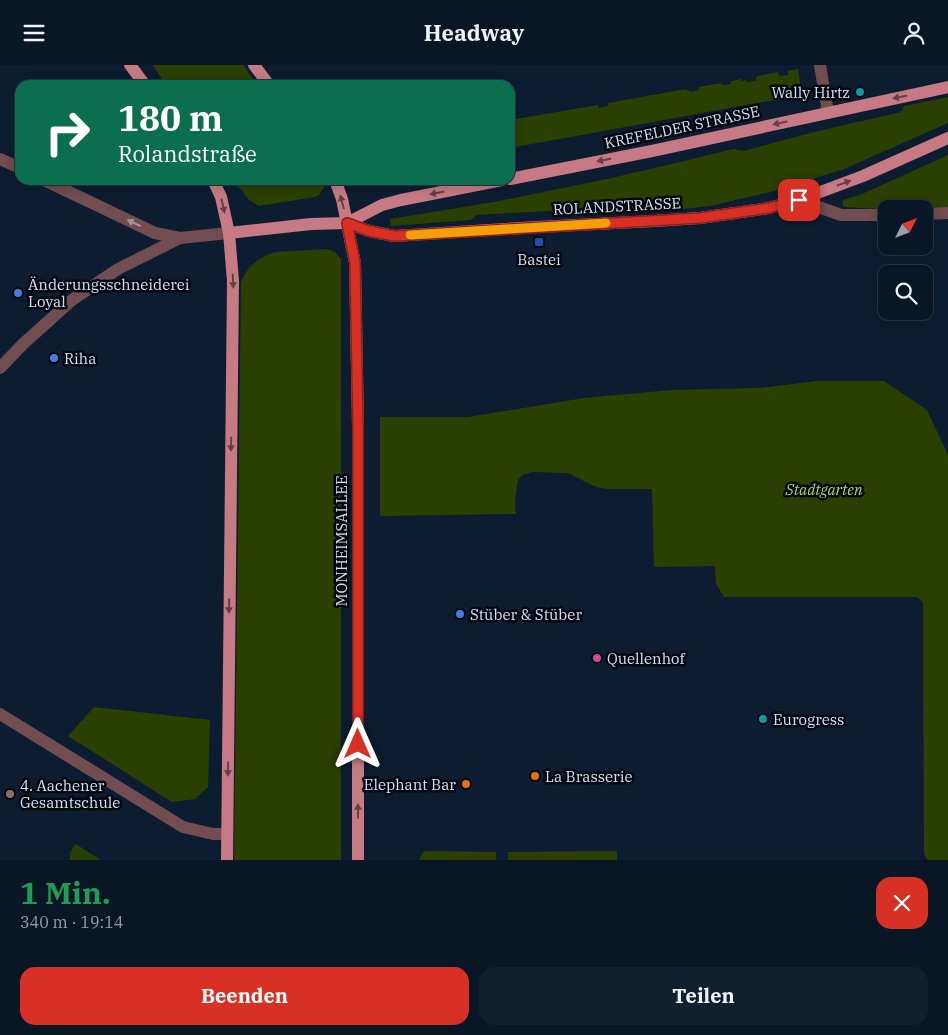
<!DOCTYPE html>
<html lang="de">
<meta charset="utf-8">
<style>
:root{--surface:#091626;--page:#121f2e;--text:#f1f3f6;--muted:#999fa7;--line:#293543;--accent:#d93025}
body{margin:0;font-family:"IBM Plex Serif",serif;background:var(--page);color:var(--text);height:100vh;display:flex;flex-direction:column;font-size:19px;white-space:nowrap}
*{box-sizing:border-box;margin:0}
p{font-size:16px;color:var(--muted)}
.icon{flex:none;width:28px;height:28px;fill:none;stroke:currentColor;stroke-width:2;stroke-linecap:round;stroke-linejoin:round}
.map{position:relative;height:795px;overflow:hidden}
.details{display:flex;flex-direction:column;background:var(--surface);flex:1}
.details>*{flex:none}
.top-card{position:absolute;left:15px;top:15px;width:500px;height:105px;border-radius:15px;box-shadow:0 2px 12px #0003,0 0 0 1px var(--line);background:#0b6e4f;color:#fff;overflow:hidden}
.needle{width:32px;rotate:48deg}
.buttons{position:absolute;left:878px;top:135px;display:grid;gap:10px}
.buttons a{display:grid;place-items:center;width:55px;height:55px;border-radius:10px;background:var(--surface);box-shadow:0 2px 12px #0003,0 0 0 1px var(--line);font-size:25px}
.pin{position:absolute;display:grid;place-items:center;width:42px;height:42px;color:#fff;margin:-21px;border-radius:10px;box-shadow:0 2px 8px #0006}
.me{position:absolute;width:55px;margin:-28px;rotate:0deg;stroke-linejoin:round;filter:drop-shadow(0 0 4px #0008)}
.turn{display:flex;align-items:center;gap:18px;height:105px;padding:0 20px;font-size:22px}
.turn .icon{width:65px;height:65px;stroke-width:2.5}
.turn b{display:block;font-size:35px;line-height:42px}
.round{display:grid;place-items:center;flex:none;width:52px;height:52px;border-radius:15px;background:var(--page)}
.headline{display:flex;align-items:center;justify-content:space-between;height:85px;padding:0 20px}
h1{font-size:30px;font-weight:800;line-height:38px;color:#1e9e55}
.cta{display:flex;gap:10px;margin-top:auto;padding:10px 20px}
.cta a{flex:1;height:58px;border-radius:15px;background:var(--accent);color:#fff;font-size:20px;font-weight:800;line-height:58px;text-align:center}
.cta a+a{background:var(--page);color:var(--text)}
header{display:flex;justify-content:space-between;align-items:center;height:65px;padding:0 20px;background:var(--surface);font-size:22px;font-weight:800}
.map>svg:first-child{display:block}
</style>
<header><svg class="icon" aria-label="menu" viewBox="0 0 24 24"><path d="M4 6h16M4 12h16M4 18h16"/></svg>Headway<svg class="icon" aria-label="person" viewBox="0 0 24 24"><circle cx="12" cy="8" r="4"/><path d="M4 21q1-7 8-7t8 7"/></svg></header>
<div class="map">
<svg width="948" height="795" viewBox="0 0 948 795">
<rect width="100%" height="100%" fill="#0c1d32"/>
<g fill="#2b3f00">
<polygon points="153,0 243,0 258,20 166,20"/>
<polygon points="798,4 801,24 796,31 510,83 510,55 598,40 599,43 608,41 608,38 686,24 691,27 699,25 699,22 722,18 722,20 731,19 731,16 741,14 741,16 746,15 747,17 755,16 757,11 778,7 780,11 788,10 788,6"/>
<polygon points="948,32 948,58 844,104 771,127 710,141 656,147 652,142 565,145 476,150 471,155 391,161 390,154 494,137 607,114 676,98 733,84 744,86 814,67 901,47 904,41"/>
<polygon points="948,90 948,142 878,144 844,142 842,140 843,135 862,129"/>
<polygon points="233,115 322,115 324,123 319,130 315,132 259,141 249,135"/>
<path d="M327,184L335,187L341,194V795H234L241,218C246,201 261,191 276,187Z"/>
<polygon points="817,316 884,316 927,345 948,390 948,795 927,795 924,788 923,537 917,532 724,532 716,519 715,501 654,502 652,424 606,424 594,421 568,408 532,407 523,410 518,415 515,436 516,449 380,451 380,352 468,352 584,333 671,325 760,323"/>
<polygon points="94,642 210,655 208,722 195,734 172,737 68,671"/>
<polygon points="75,779 79,781 101,795 70,795 70,788"/>
<polygon points="426,786 496,787 496,795 419,795 423,787"/>
<polygon points="617,786 617,795 508,795 508,787"/>
</g>
<g fill="none" stroke-linecap="round" stroke-linejoin="round">
<g stroke="#714c50" stroke-width="12">
<polyline points="820,0 828,48"/>
<polyline points="0,94 20,103"/>
<polyline points="44,115 155,168 180,173"/>
<polyline points="799,135 841,150 886,150"/>
<polyline points="924,149 948,148"/>
<polyline points="0,649 183,762 213,769 227,769"/>
</g>
<polyline stroke="#714c50" stroke-width="12" points="0,303 23,279 72,235 118,204 180,173 229,168"/>
<g stroke="#c77a84" stroke-width="12">
<polyline points="130,0 145,20"/>
<polyline points="254,0 269,20"/>
<polyline points="510,114 652,86 948,22"/>
<polyline points="213,115 221,132 229,168 233,216 227,795"/>
<polyline points="335,115 342,134 355,198 358,361 358,795"/>
<polyline points="347,158 369,166 394,171 538,162 654,156 700,153 721,150 769,143 799,135 863,111 948,73"/>
<polyline points="229,168 311,159 347,158 382,140 401,135 502,115"/>
</g>
</g>
<defs><path id="oneway-solid" d="M-6-.8H1V-3.2L6.5 0L1 3.2V.8H-6Z" transform="scale(1.25)"/></defs>
<g fill="#65404a">
<use href="#oneway-solid" transform="translate(900 32) rotate(168)"/>
<use href="#oneway-solid" transform="translate(780 58) rotate(168)"/>
<use href="#oneway-solid" transform="translate(604 95) rotate(169)"/>
<use href="#oneway-solid" transform="translate(844 118) rotate(-20)"/>
<use href="#oneway-solid" transform="translate(437 128) rotate(169)"/>
<use href="#oneway-solid" transform="translate(342 137) rotate(-105)"/>
<use href="#oneway-solid" transform="translate(223 141) rotate(77)"/>
<use href="#oneway-solid" transform="translate(233 216) rotate(88)"/>
<use href="#oneway-solid" transform="translate(231 379) rotate(91)"/>
<use href="#oneway-solid" transform="translate(229 541) rotate(91)"/>
<use href="#oneway-solid" transform="translate(228 704) rotate(91)"/>
<use href="#oneway-solid" transform="translate(358 746) rotate(-90)"/>
</g>
<use fill="#a496a0" href="#oneway-solid" transform="translate(134 158) rotate(-155)"/>
<g fill="none" stroke-linecap="round" stroke-linejoin="round">
<defs>
<polyline id="route" points="358,679 358,361 355,198 347,158 369,166 394,171 700,153 769,143 799,135"/>
</defs>
<use href="#route" stroke="#8d1f18" stroke-width="12"/>
<use href="#route" stroke="#d93025" stroke-width="9"/>
<polyline stroke="#f59e0b" stroke-width="9" points="410,170 606,158"/>
</g>
<g fill="#0f9aa8" stroke="#030710" stroke-width="2">
<circle cx="860" cy="27" r="5"/>
<circle cx="763" cy="654" r="5"/>
</g>
<rect fill="#1a4fb4" stroke="#030710" stroke-width="2" x="534" y="172" width="10" height="10" rx="2.5"/>
<g fill="#3f7fe0" stroke="#030710" stroke-width="2">
<circle cx="18" cy="228" r="5"/>
<circle cx="54" cy="293" r="5"/>
<circle cx="460" cy="549" r="5"/>
</g>
<circle fill="#d1479c" stroke="#030710" stroke-width="2" cx="597" cy="593" r="5"/>
<g fill="#e8710a" stroke="#030710" stroke-width="2">
<circle cx="535" cy="711" r="5"/>
<circle cx="466" cy="719" r="5"/>
</g>
<circle fill="#8d6e63" stroke="#030710" stroke-width="2" cx="10" cy="729" r="5"/>
<g text-anchor="middle" dominant-baseline="central" stroke-width="5" stroke-linejoin="round" paint-order="stroke">
<g font-size="15" fill="#d6e1f0" stroke="#030710" text-anchor="start">
<text x="850" y="27" text-anchor="end">Wally Hirtz</text>
<text x="539" y="194" text-anchor="middle">Bastei</text>
<text x="28" y="219">Änderungsschneiderei<tspan x="28" dy="17">Loyal</tspan></text>
<text x="64" y="293">Riha</text>
<text x="470" y="549">Stüber &amp; Stüber</text>
<text x="607" y="593">Quellenhof</text>
<text x="773" y="654">Eurogress</text>
<text x="545" y="711">La Brasserie</text>
<text x="456" y="719" text-anchor="end">Elephant Bar</text>
<text x="20" y="720">4. Aachener<tspan x="20" dy="17">Gesamtschule</tspan></text>
</g>
<g font-size="15" fill="#d6e1f0" stroke="#030710">
<text transform="translate(682 62) rotate(-12)">KREFELDER STRASSE</text>
<text transform="translate(617 141) rotate(-3)">ROLANDSTRASSE</text>
<text transform="translate(341 476) rotate(-90)">MONHEIMSALLEE</text>
</g>
<g font-size="15" font-style="italic" fill="#add76b" stroke="#030710">
<text x="824" y="424">Stadtgarten</text>
</g>
</g>
</svg>
<div class="buttons">
<a><svg class="needle" viewBox="-14 -14 28 28"><path d="M0-13l5 13h-10z" fill="#e53935"/><path d="M0 13l5-13h-10z" fill="#999fa7"/></svg></a>
<a><svg class="icon" aria-label="search" viewBox="0 0 24 24"><circle cx="10" cy="10" r="6"/><path d="M15 15l6 6"/></svg></a>
</div>
<div class="pin" style="left:799px;top:135px;background:#d93025"><svg class="icon" aria-label="arrive" viewBox="0 0 24 24"><path d="M6 21V4h12l-3 4 3 4H6"/></svg></div>
<svg class="me" style="left:358px;top:679px" viewBox="-20 -20 40 40"><path d="M0-17L14 15 0 8-14 15z" fill="#d93025" stroke="#fff" stroke-width="4"/></svg>
<div class="top-card">
<div class="turn"><svg class="icon" aria-label="right" viewBox="0 0 24 24"><path d="M7 20v-9h11M14 6l5 5-5 5"/></svg><div><b>180 m</b>Rolandstraße</div></div>
</div>
</div>
<section class="details">
<div class="headline"><div><h1>1 Min.</h1><p>340 m · 19:14</p></div><a class="round" style="background:#d93025;color:#fff"><svg class="icon" aria-label="close" viewBox="0 0 24 24"><path d="M6 6l12 12M18 6L6 18"/></svg></a></div>
<div class="cta"><a>Beenden</a><a>Teilen</a></div>
</section>
